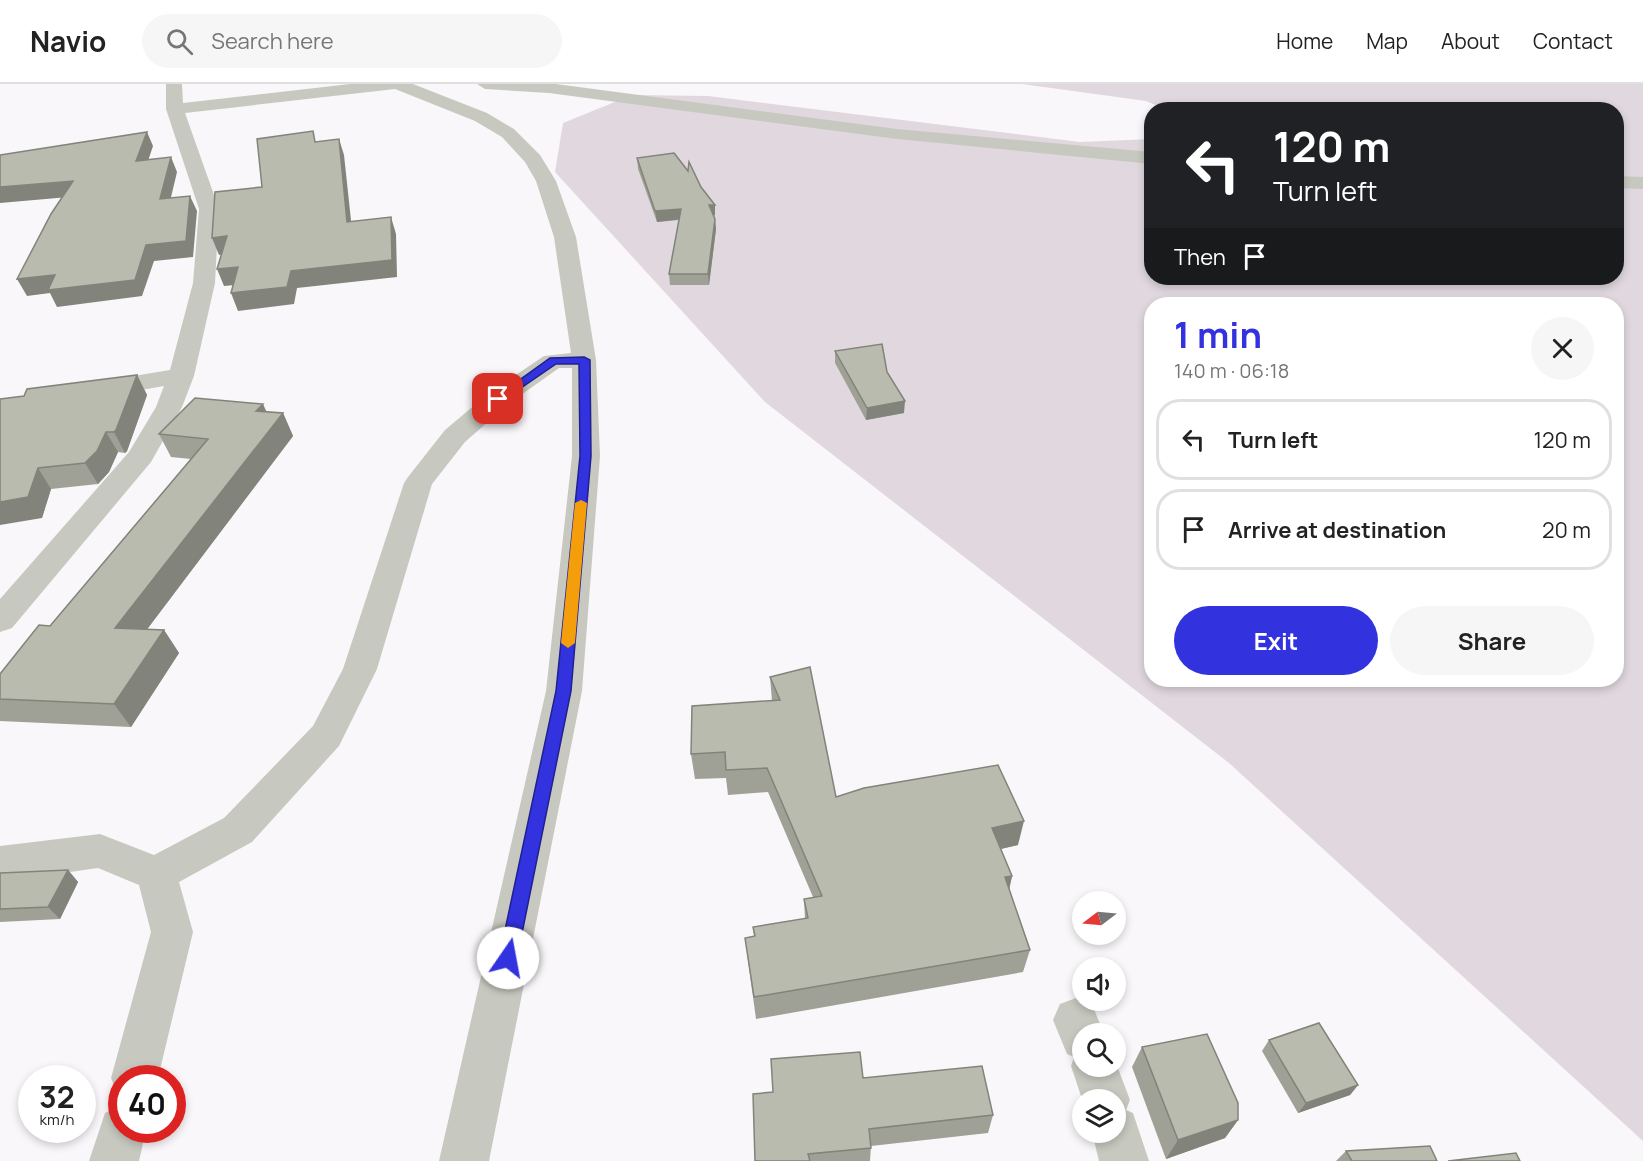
<!DOCTYPE html>
<meta charset="utf-8">
<style>
:root{--surface:#fff;--page:#f6f6f6;--text:#222;--muted:#767676;--line:#e0e0e0;--accent:#3232df}
body{margin:0;font-family:Manrope,sans-serif;background:var(--page);color:var(--text);height:100vh;display:flex;flex-direction:column;font-size:22px;white-space:nowrap}
*{box-sizing:border-box;margin:0}
p{font-size:20px;color:var(--muted)}
.icon{flex:none;width:33px;height:33px;fill:none;stroke:currentColor;stroke-width:2;stroke-linecap:round;stroke-linejoin:round}
.map{position:relative;flex:1;overflow:hidden}
.sheet{position:absolute;left:1144px;top:213px;width:480px;height:390px;display:flex;flex-direction:column;background:var(--surface);border-radius:24px;box-shadow:0 3px 9px #0003}
.sheet>*{flex:none}
.banner{position:absolute;left:1144px;top:18px;width:480px;height:183px;border-radius:24px;box-shadow:0 3px 9px #0003;background:#202124;color:#fff;overflow:hidden}
.needle{width:39px;rotate:254deg}
.tools{position:absolute;left:1072px;top:807px;display:grid;gap:12px}
.tools a{display:grid;place-items:center;width:54px;height:54px;border-radius:50%;background:var(--surface);box-shadow:0 3px 9px #0003;font-size:30px}
.speed{position:absolute;left:18px;top:981px;display:flex;gap:12px;font-size:30px;font-weight:700;text-align:center}
.speed>*{display:grid;place-content:center;width:78px;height:78px;border-radius:50%;background:var(--surface);box-shadow:0 3px 9px #0003;line-height:1}
.speed small{font-size:15px;font-weight:400}
.speed .limit{border:9px solid #d22;background:#fff;color:#111}
.pin{position:absolute;display:grid;place-items:center;width:51px;height:51px;color:#fff;margin:-26px;border-radius:12px;box-shadow:0 3px 9px #0006}
.me{position:absolute;width:66px;margin:-33px;rotate:12deg;stroke-linejoin:round;filter:drop-shadow(0 0 4px #0008)}
.turn{display:flex;align-items:center;gap:21px;height:126px;padding:0 30px;font-size:27px}
.turn .icon{width:78px;height:78px;stroke-width:2.5}
.turn b{display:block;font-size:42px;line-height:51px}
.then{display:flex;align-items:center;height:57px;padding:0 30px;background:#0003;gap:12px;font-size:22px}
.round{display:grid;place-items:center;flex:none;width:63px;height:63px;border-radius:32px;background:var(--page)}
.summary{display:flex;align-items:center;justify-content:space-between;height:102px;padding:0 30px}
h1{font-size:36px;font-weight:700;line-height:45px;color:var(--accent)}
.cta{display:flex;gap:12px;margin-top:auto;padding:12px 30px}
.cta a{flex:1;height:69px;border-radius:36px;background:var(--accent);color:#fff;font-size:24px;font-weight:700;line-height:69px;text-align:center}
.cta a+a{background:var(--page);color:var(--text)}
ul{padding:0;list-style:none}
li{display:flex;align-items:center;gap:18px;height:81px;margin:0 12px 9px;padding:0 18px;border:3px solid var(--line);border-radius:24px}
li div{flex:1}
li b{display:block;font-size:22px}
li em{font-style:normal}
header{display:flex;align-items:center;gap:36px;box-sizing:border-box;height:84px;padding:0 30px;background:var(--surface);border-bottom:2px solid var(--line)}
header strong{font-size:28px}
nav{display:flex;gap:33px;margin-inline-start:auto;font-size:21px}
.search{width:420px;height:54px;background:var(--page);display:flex;align-items:center;gap:15px;box-sizing:border-box;padding:0 21px;border-radius:33px;color:var(--muted);font-size:22px}
.map>svg:first-child{display:block}
</style>
<header>
<strong>Navio</strong>
<div class="search"><svg class="icon" aria-label="search" viewBox="0 0 24 24"><circle cx="10" cy="10" r="6"/><path d="M15 15l6 6"/></svg>Search here</div>
<nav><a>Home</a><a>Map</a><a>About</a><a>Contact</a></nav>
</header>
<div class="map">
<svg width="1643" height="1077" viewBox="0 0 1643 1077">
<rect width="100%" height="100%" fill="#f9f7f9"/>
<path fill="#e0d8de" fill-rule="evenodd" d="M1022,0H1643V1057L1229,679L765,318L555,88L563,39L632,11L708,12L1080,58L1152,55V194H1617V26H1167L1146,17ZM1152,220H1617V596H1152Z"/>
<g fill="none" stroke-linecap="round" stroke-linejoin="round">
<g fill="#c7c9c0" fill-rule="evenodd">
<polygon points="166,0 182,0 183,19 350,0 413,0 487,29 514,45 540,71 556,97 576,153 596,276 600,372 582,607 489,1077 439,1077 546,607 572,372 572,284 559,284 507,321 465,358 432,400 377,585 339,662 252,758 179,798 193,848 158,994 122,994 122,1012 118,1011 111,994 151,848 139,801 98,784 0,798 0,762 100,750 154,771 224,734 313,642 343,585 404,399 408,393 445,346 489,309 544,272 571,269 554,153 536,97 525,78 502,53 475,37 395,5 185,29 219,125 215,199 194,292 182,323 151,378 12,544 0,548 0,515 129,368 156,323 164,302 97,314 88,311 84,306 88,301 97,298 170,286 193,199 199,125 166,25"/>
<polygon points="477,0 556,0 897,45 1152,68 1152,80 897,55 549,9 485,5"/>
<polygon points="1617,92 1643,93 1643,105 1617,104"/>
<polygon points="1076,914 1092,920 1104,950 1083,950 1083,982 1116,982 1116,979 1130,1016 1126,1026 1133,1029 1149,1077 1099,1077 1092,1048 1116,1048 1116,1016 1083,1016 1083,1018 1071,982 1074,973 1067,970 1053,936 1060,920"/>
<polygon points="122,1022 122,1046 146,1046 139,1077 89,1077 105,1029"/>
</g>
</g>
<g fill="#9fa196">
<polygon points="637,74 701,103 715,131 714,132 716,145 709,201 670,201 669,190 679,136 657,138 638,85"/>
<polygon points="835,267 887,288 904,329 866,336 835,279"/>
<polygon points="137,291 147,311 127,367 125,369 118,368 109,388 98,400 51,405 42,434 24,312"/>
<polygon points="267,328 283,329 293,352 147,545 164,546 179,569 131,643 0,637 0,590 50,542 191,375 171,373 159,350"/>
<polygon points="770,593 836,713 1018,761 1001,765 1012,792 1009,805 1030,866 1023,888 756,935 745,854 754,852 753,843 805,835 804,815 813,813 768,708 728,711 726,694 695,695 691,670 772,617"/>
<polygon points="68,786 78,798 60,835 0,838 0,789"/>
<polygon points="1269,956 1358,1001 1350,1011 1298,1029 1262,967"/>
<polygon points="1142,963 1238,1036 1225,1054 1166,1075 1132,983"/>
<polygon points="773,1008 993,1031 988,1049 871,1062 870,1077 755,1077"/>
<polygon points="1346,1067 1437,1077 1336,1077"/>
</g>
<g fill="#82837a">
<polygon points="147,48 153,62 143,92 136,77"/>
<polygon points="339,55 344,71 353,155 347,138"/>
<polygon points="171,73 177,88 167,130 160,115"/>
<polygon points="73,97 80,112 0,119 0,103"/>
<polygon points="190,112 197,127 193,173 154,177 142,212 57,223 50,209 27,212 17,195 146,161"/>
<polygon points="709,121 715,121 715,131 710,132"/>
<polygon points="681,125 682,135 657,138 655,127"/>
<polygon points="391,133 396,150 397,193 297,204 294,220 238,227 231,209 291,187"/>
<polygon points="715,135 716,145 709,201 708,190"/>
<polygon points="227,152 234,169 219,171 212,154"/>
<polygon points="238,183 245,200 224,202 217,185"/>
<polygon points="137,291 147,311 127,367 125,369 114,348"/>
<polygon points="905,317 904,329 866,336 867,324"/>
<polygon points="263,320 273,342 256,327"/>
<polygon points="283,329 293,352 130,568 115,544"/>
<polygon points="106,348 118,368 109,388 98,400 85,379"/>
<polygon points="38,384 51,405 42,434 0,441 0,418"/>
<polygon points="164,546 179,569 131,643 114,620"/>
<polygon points="1024,737 1018,761 987,768 992,744"/>
<polygon points="68,786 78,798 60,835 48,823"/>
<polygon points="1012,792 1007,816 1005,793"/>
<polygon points="1358,1001 1350,1011 1298,1029 1306,1019"/>
<polygon points="1238,1036 1225,1054 1166,1075 1178,1056"/>
</g>
<g fill="#b9bbae" stroke="#82837a" stroke-width="1.5">
<polygon points="313,47 315,58 339,55 347,138 391,133 392,176 291,187 287,203 231,209 238,183 217,185 227,152 212,154 215,108 262,103 257,55"/>
<polygon points="147,48 136,77 171,73 160,115 190,112 186,157 146,161 135,196 48,206 55,191 17,195 51,130 73,97 0,103 0,71"/>
<polygon points="674,69 688,87 689,78 701,103 715,121 709,121 715,135 708,190 669,190 681,125 655,127 637,74"/>
<polygon points="882,260 887,288 905,317 867,324 835,267"/>
<polygon points="137,291 116,346 114,348 106,348 97,367 85,379 38,384 28,413 0,418 0,315 24,312 27,305"/>
<polygon points="195,314 263,320 256,327 283,329 115,544 164,546 114,620 0,615 0,590 39,541 50,542 208,355 159,350"/>
<polygon points="810,583 836,713 864,704 998,681 1024,737 992,744 1012,792 1005,793 1030,866 754,913 745,854 755,852 753,843 808,834 804,815 822,812 767,684 726,686 725,668 691,670 692,622 780,616 770,593"/>
<polygon points="68,786 48,823 0,825 0,789"/>
<polygon points="1319,939 1358,1001 1306,1019 1269,956"/>
<polygon points="1207,950 1238,1019 1238,1036 1178,1056 1142,963"/>
<polygon points="860,968 863,994 982,982 993,1031 869,1045 871,1064 808,1070 810,1077 755,1077 753,1010 773,1008 771,975"/>
<polygon points="1430,1062 1437,1077 1352,1077 1346,1067"/>
<polygon points="1516,1069 1520,1077 1448,1077"/>
</g>
<polygon fill="#3232df" stroke="#202091" stroke-width="1.5" points="584,273 590,276 591,372 571,607 517,874 515,879 508,882 502,879 499,874 556,607 580,372 579,280 556,280 502,317 498,318 493,315 550,274"/>
<polygon fill="#f59e0b" points="581,416 587,419 575,559 568,564 561,559 575,419"/>
</svg>
<div class="tools">
<a><svg class="needle" viewBox="-14 -14 28 28"><path d="M0-13l5 13h-10z" fill="#e53935"/><path d="M0 13l5-13h-10z" fill="#767676"/></svg></a>
<a><svg class="icon" aria-label="sound" viewBox="0 0 24 24"><path d="M4 9h4l5-4v14l-5-4H4zM17 9q2 3 0 6"/></svg></a>
<a><svg class="icon" aria-label="search" viewBox="0 0 24 24"><circle cx="10" cy="10" r="6"/><path d="M15 15l6 6"/></svg></a>
<a><svg class="icon" aria-label="layers" viewBox="0 0 24 24"><path d="M12 4l9 5-9 5-9-5zM3 14l9 5 9-5"/></svg></a>
</div>
<div class="speed"><div>32<small>km/h</small></div><div class="limit">40</div></div>
<div class="pin" style="left:498px;top:315px;background:#d93025"><svg class="icon" aria-label="arrive" viewBox="0 0 24 24"><path d="M6 21V4h12l-3 4 3 4H6"/></svg></div>
<svg class="me" style="left:508px;top:874px" viewBox="-20 -20 40 40"><circle r="19" fill="#fff"/><path d="M0-13L10 11 0 6-10 11z" fill="#3232df"/></svg>
<div class="banner">
<div class="turn"><svg class="icon" aria-label="left" viewBox="0 0 24 24"><path d="M17 20v-9H6M10 6l-5 5 5 5"/></svg><div><b>120 m</b>Turn left</div></div>
<div class="then">Then<svg class="icon" aria-label="arrive" viewBox="0 0 24 24"><path d="M6 21V4h12l-3 4 3 4H6"/></svg></div>
</div>
<section class="sheet">
<div class="summary"><div><h1>1 min</h1><p>140 m · 06:18</p></div><a class="round"><svg class="icon" aria-label="close" viewBox="0 0 24 24"><path d="M6 6l12 12M18 6L6 18"/></svg></a></div>
<ul>
<li><svg class="icon" aria-label="left" viewBox="0 0 24 24"><path d="M17 20v-9H6M10 6l-5 5 5 5"/></svg><div><b>Turn left</b></div><em>120 m</em></li>
<li><svg class="icon" aria-label="arrive" viewBox="0 0 24 24"><path d="M6 21V4h12l-3 4 3 4H6"/></svg><div><b>Arrive at destination</b></div><em>20 m</em></li>
</ul>
<div class="cta"><a>Exit</a><a>Share</a></div>
</section>
</div>
